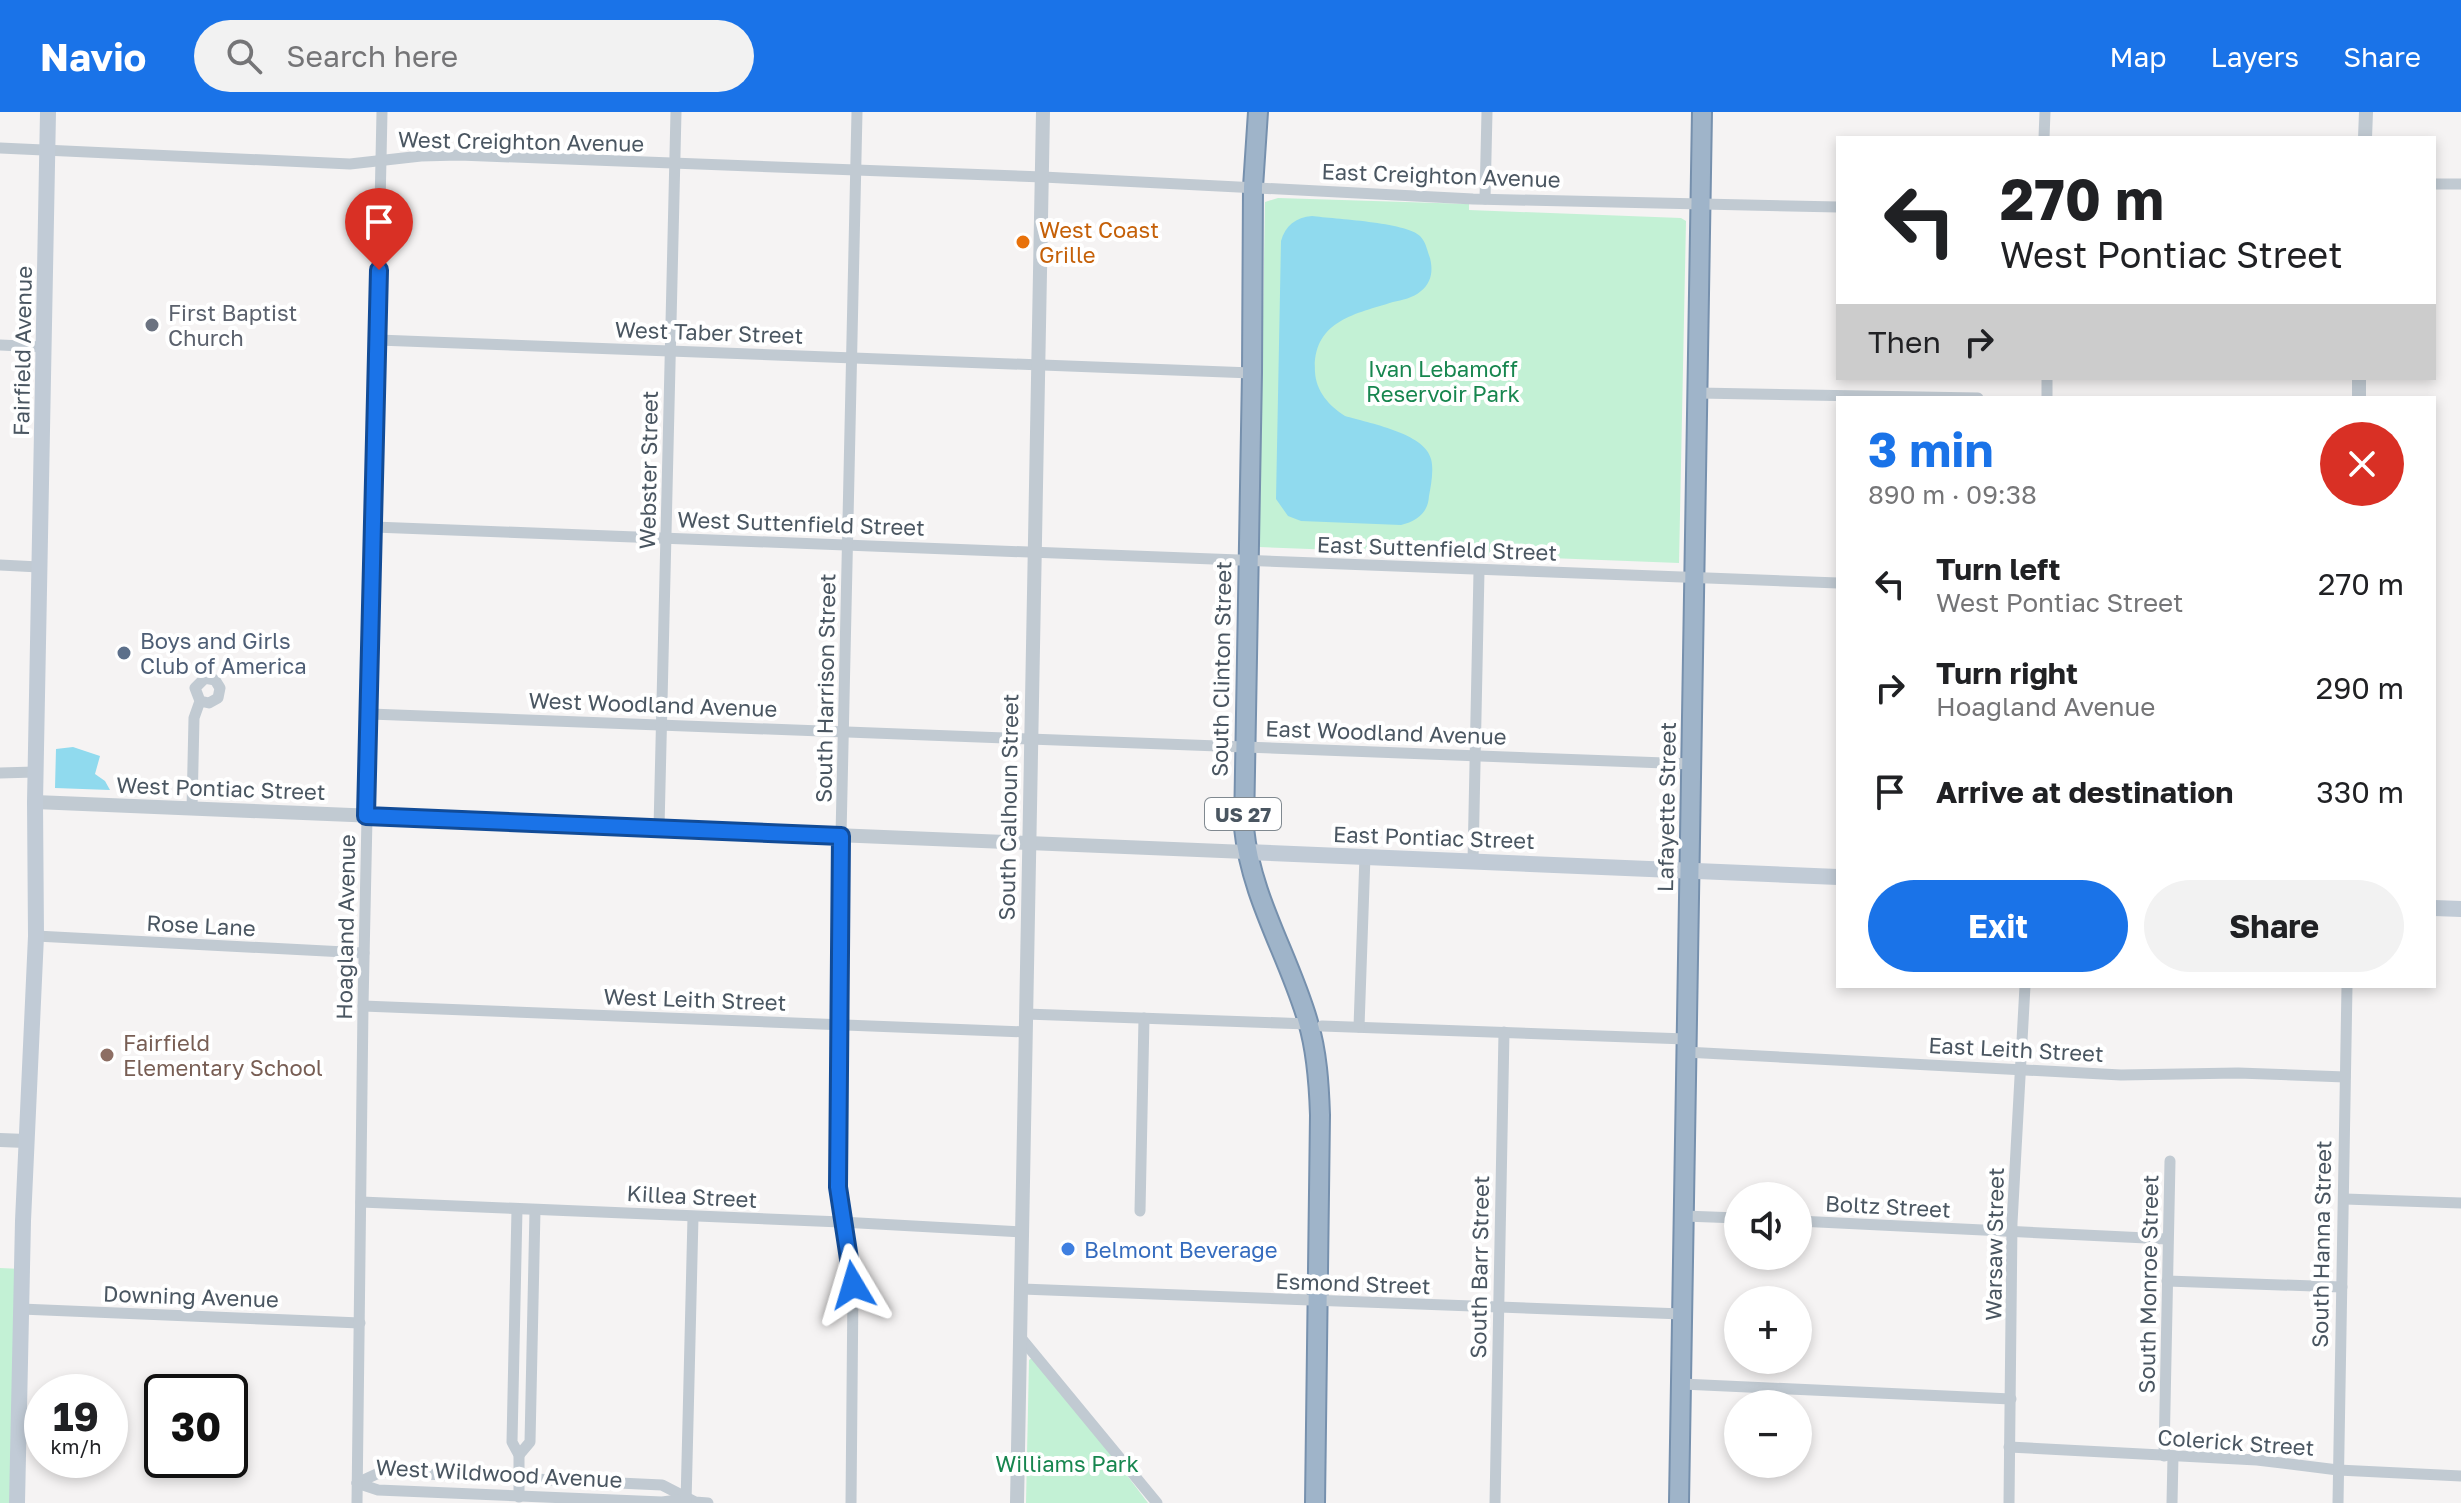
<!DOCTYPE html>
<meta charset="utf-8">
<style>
:root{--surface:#fff;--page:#f2f2f2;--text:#202124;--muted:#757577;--accent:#1a73e8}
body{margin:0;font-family:"Golos Text",sans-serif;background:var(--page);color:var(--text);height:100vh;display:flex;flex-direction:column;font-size:30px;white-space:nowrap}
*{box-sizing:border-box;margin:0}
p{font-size:26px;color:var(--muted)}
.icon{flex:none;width:44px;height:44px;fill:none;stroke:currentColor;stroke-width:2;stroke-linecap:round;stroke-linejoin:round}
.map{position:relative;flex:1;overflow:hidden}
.sheet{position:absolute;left:1836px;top:284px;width:600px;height:592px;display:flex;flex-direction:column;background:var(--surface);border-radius:0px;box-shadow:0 4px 12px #0003}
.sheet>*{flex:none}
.top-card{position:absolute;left:1836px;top:24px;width:600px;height:244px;border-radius:0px;box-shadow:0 4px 12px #0003;background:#fff;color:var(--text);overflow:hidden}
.fabs{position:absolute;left:1724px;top:1070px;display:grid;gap:16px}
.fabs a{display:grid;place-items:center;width:88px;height:88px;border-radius:50%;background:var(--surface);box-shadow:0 4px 12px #0003;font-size:40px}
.speed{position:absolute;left:24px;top:1262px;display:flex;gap:16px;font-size:40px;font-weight:700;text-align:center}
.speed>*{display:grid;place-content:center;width:104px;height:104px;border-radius:50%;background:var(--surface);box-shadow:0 4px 12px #0003;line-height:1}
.speed small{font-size:20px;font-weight:400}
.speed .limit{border:4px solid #111;border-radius:12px;background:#fff;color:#111}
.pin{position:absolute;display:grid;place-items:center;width:68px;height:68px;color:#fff;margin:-82px -34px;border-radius:50% 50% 50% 0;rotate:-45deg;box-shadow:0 0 8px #0007}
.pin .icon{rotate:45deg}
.me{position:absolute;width:88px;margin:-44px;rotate:353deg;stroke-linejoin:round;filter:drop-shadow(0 0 6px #0008)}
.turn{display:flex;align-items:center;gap:28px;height:168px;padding:0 32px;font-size:36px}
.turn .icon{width:104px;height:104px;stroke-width:2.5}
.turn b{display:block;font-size:56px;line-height:68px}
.then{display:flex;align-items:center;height:76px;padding:0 32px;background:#0003;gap:16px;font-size:30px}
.round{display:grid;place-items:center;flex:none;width:84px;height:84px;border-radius:42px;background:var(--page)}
.headline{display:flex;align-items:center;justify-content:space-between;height:136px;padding:0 32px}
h1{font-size:48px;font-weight:700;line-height:60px;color:var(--accent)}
.cta{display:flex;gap:16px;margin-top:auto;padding:16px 32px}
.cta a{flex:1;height:92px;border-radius:48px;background:var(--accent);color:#fff;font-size:32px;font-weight:700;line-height:92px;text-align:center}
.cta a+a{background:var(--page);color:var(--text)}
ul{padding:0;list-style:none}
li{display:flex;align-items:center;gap:24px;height:104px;padding:0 32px}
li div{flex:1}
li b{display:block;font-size:30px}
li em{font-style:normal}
header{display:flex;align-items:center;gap:48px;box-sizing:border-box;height:112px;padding:0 40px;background:var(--accent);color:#fff}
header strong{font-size:38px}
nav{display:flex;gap:44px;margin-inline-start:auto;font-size:28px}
.search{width:560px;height:72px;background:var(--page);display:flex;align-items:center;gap:20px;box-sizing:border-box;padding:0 28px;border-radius:44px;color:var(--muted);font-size:30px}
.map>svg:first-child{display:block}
</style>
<header>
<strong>Navio</strong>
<div class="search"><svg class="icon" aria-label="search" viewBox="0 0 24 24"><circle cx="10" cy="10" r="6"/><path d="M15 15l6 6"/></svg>Search here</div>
<nav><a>Map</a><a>Layers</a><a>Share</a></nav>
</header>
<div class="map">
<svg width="2461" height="1391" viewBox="0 0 2461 1391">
<rect width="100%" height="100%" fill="#f5f3f3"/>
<g fill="#c3f1d5">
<polygon points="1278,86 1469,92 1469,98 1681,106 1686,109 1679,451 1259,435 1265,90"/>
<polygon points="0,1156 22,1157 17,1391 0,1391"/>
<polygon points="1033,1245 1037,1245 1148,1391 1026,1391 1029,1248"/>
</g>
<g fill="#90daee">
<path d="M1312,104C1334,107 1406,110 1420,124C1426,130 1427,138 1430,146C1433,158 1432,170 1421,179C1413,186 1402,188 1393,190C1355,202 1312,209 1315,260C1316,279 1329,294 1345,304C1368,311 1425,321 1431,347C1434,358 1431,373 1429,384C1428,401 1417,409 1401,413L1301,409L1288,404L1276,387L1281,129C1285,114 1296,105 1312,104Z"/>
<polygon points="73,635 100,644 95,662 105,669 110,678 55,676 56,637"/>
</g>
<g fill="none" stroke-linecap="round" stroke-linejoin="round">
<defs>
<g id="trunk">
<path d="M1258,0L1253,75L1252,261L1244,716C1251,786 1289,844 1308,910C1317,940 1319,972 1320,1003L1315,1391"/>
<polyline points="1679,1391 1702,0"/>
</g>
</defs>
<use href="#trunk" stroke="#7690ad" stroke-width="22"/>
<g stroke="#c1cad2" stroke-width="11">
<polyline points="2044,26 2045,0"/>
<polyline points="0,36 350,52 421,44 459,43 1043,65 1473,87 1838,95"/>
<polyline points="2434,72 2461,72"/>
<polyline points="1485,87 1487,0"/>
<polyline points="378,228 1252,261"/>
<polyline points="0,233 44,235"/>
<polyline points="1698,281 1978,286"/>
<polyline points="2047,286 2047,266"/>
<polyline points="374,415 1838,471"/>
<polyline points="0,453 39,455"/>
<polyline points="370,602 1692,652"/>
<polyline points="0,661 35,660"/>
<polyline points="192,697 194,606 200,589 195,576 205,566 215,568 220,576 218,586 209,591 200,589"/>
<polyline points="659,716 676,0"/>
<polyline points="1473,749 1479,459"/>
<polyline points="36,824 364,841"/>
<polyline points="363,894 1026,920"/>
<polyline points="1026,902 1309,912"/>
<polyline points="1322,914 1686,927"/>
<polyline points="1359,915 1365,744"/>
<polyline points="1685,940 2121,963 2238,961 2345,965"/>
<polyline points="2345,1087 2461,1091"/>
<polyline points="361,1090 841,1110 1022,1120"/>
<polyline points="517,1097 512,1330 519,1343 519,1385"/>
<polyline points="1140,1099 1144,906"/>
<polyline points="1684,1104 1738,1106"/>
<polyline points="1798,1109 2167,1127"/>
<polyline points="2167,1169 2342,1175"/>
<polyline points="1022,1177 1682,1202"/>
<polyline points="21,1197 360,1211"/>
<polyline points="1021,1226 1157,1391"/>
<polyline points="1682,1272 2011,1287"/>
<polyline points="2009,1335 2257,1348 2338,1358 2461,1364"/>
<polyline points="519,1343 530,1330 535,1098"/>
<polyline points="2164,1344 2170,1049"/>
<polyline points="357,1371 381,1360 662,1373 695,1390 708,1391"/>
<polyline points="357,1371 378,1378 662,1390 686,1387"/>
<polyline points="357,1391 363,894 382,0"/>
<polyline points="686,1391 693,1105"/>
<polyline points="851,1391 853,1173 838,1075 838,1011 841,724 857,0"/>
<polyline points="1495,1391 1504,920"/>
<polyline points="2009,1391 2012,1111 2025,874"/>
<polyline points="2172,1391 2173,1344"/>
<polyline points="2338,1391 2347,874"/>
</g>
<g stroke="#c1cad2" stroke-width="14">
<polyline points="2365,26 2366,0"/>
<polyline points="2359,286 2359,266"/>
<polyline points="35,690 1246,740"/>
<polyline points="0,1028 26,1029"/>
<polyline points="1017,1391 1043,0"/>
</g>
<g stroke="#c1cbd6" stroke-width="16">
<polyline points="1246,740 1838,765"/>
<polyline points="2434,796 2461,797"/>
<polyline points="17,1391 23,1109 36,824 35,690 48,0"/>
</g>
<use href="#trunk" stroke="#9fb4c9" stroke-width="18"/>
</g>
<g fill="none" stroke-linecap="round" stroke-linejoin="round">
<defs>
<polyline id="route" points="379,158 366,704 841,724 838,1075 853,1173"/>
</defs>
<use href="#route" stroke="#114b97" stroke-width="20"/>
<use href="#route" stroke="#1a73e8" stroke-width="14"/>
</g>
<circle fill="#e8710a" stroke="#fff" stroke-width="3" cx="1023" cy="130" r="8"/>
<circle fill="#6b7280" stroke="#fff" stroke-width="3" cx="152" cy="213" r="8"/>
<circle fill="#5c6f8a" stroke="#fff" stroke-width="3" cx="124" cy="541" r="8"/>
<circle fill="#8d6e63" stroke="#fff" stroke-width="3" cx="107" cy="943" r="8"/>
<circle fill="#3f7fe0" stroke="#fff" stroke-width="3" cx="1068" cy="1137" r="8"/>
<g text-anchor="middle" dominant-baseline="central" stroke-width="8" stroke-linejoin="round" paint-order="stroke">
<rect fill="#fff" stroke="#808990" stroke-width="2" x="1205" y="686" width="76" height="32" rx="6"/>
<g font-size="20" font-weight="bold" fill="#4a5661">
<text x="1243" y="702">US 27</text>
</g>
<g font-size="22" fill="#4a5661" stroke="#fff">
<text transform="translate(521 29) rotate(1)">West Creighton Avenue</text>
<text transform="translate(1441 63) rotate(2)">East Creighton Avenue</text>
<text transform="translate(709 220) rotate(2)">West Taber Street</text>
<text transform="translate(22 239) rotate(-89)">Fairfield Avenue</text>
<text transform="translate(648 358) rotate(-89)">Webster Street</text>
<text transform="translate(801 411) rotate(2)">West Suttenfield Street</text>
<text transform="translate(1437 436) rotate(2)">East Suttenfield Street</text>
<text transform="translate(1221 557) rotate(-89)">South Clinton Street</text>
<text transform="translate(825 576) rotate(-89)">South Harrison Street</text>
<text transform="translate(653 592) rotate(2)">West Woodland Avenue</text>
<text transform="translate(1386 620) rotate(2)">East Woodland Avenue</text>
<text transform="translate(221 676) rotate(2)">West Pontiac Street</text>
<text transform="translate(1008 695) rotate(-89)">South Calhoun Street</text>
<text transform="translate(1666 695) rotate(-89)">Lafayette Street</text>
<text transform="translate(1434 725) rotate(2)">East Pontiac Street</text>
<text transform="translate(201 813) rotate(3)">Rose Lane</text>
<text transform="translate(345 815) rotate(-89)">Hoagland Avenue</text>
<text transform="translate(695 887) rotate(2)">West Leith Street</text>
<text transform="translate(2016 937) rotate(3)">East Leith Street</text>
<text transform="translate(692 1084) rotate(3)">Killea Street</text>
<text transform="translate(1888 1094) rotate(3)">Boltz Street</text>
<text transform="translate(1994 1132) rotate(-89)">Warsaw Street</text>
<text transform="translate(2321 1132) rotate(-89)">South Hanna Street</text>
<text transform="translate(1479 1155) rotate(-89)">South Barr Street</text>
<text transform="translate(1353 1171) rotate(2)">Esmond Street</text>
<text transform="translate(2148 1172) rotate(-89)">South Monroe Street</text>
<text transform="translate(191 1184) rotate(2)">Downing Avenue</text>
<text transform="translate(2236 1330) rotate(4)">Colerick Street</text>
<text transform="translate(499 1361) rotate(3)">West Wildwood Avenue</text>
</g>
<g font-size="22" fill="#c56008" stroke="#fff" text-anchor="start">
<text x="1039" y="117">West Coast<tspan x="1039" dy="25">Grille</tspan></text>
</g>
<g font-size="22" fill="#5b616d" stroke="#fff" text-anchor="start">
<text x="168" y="200">First Baptist<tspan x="168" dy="25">Church</tspan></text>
</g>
<g font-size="22" fill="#17864f" stroke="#fff">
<text x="1443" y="256">Ivan Lebamoff<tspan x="1443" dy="25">Reservoir Park</tspan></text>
<text x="1067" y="1351">Williams Park</text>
</g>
<g font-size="22" fill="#4e5e75" stroke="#fff" text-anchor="start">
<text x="140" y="528">Boys and Girls<tspan x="140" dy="25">Club of America</tspan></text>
</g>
<g font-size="22" fill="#785e54" stroke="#fff" text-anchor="start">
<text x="123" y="930">Fairfield<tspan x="123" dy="25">Elementary School</tspan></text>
</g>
<g font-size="22" fill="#366cbe" stroke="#fff" text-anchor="start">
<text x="1084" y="1137">Belmont Beverage</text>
</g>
</g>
</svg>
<div class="fabs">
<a><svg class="icon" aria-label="sound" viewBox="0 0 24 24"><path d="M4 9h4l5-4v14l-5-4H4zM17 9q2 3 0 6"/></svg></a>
<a>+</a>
<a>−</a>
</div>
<div class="speed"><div>19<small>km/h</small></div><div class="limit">30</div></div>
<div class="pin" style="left:379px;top:158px;background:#d93025"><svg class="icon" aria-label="arrive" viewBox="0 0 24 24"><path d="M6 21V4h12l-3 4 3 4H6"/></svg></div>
<svg class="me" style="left:853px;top:1173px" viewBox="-20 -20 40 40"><path d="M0-17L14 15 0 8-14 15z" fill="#1a73e8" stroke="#fff" stroke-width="4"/></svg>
<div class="top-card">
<div class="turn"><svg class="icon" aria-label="left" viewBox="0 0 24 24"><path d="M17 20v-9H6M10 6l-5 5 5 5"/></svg><div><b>270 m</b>West Pontiac Street</div></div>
<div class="then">Then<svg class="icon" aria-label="right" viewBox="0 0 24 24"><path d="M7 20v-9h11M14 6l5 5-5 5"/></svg></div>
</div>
<section class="sheet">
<div class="headline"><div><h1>3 min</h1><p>890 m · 09:38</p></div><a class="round" style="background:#d93025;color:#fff"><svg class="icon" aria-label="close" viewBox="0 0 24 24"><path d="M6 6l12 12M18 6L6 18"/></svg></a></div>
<ul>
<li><svg class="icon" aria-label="left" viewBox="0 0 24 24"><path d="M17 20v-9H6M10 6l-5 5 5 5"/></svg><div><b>Turn left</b><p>West Pontiac Street</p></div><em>270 m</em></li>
<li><svg class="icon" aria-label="right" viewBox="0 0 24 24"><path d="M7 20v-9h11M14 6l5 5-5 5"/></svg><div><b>Turn right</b><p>Hoagland Avenue</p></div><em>290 m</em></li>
<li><svg class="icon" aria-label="arrive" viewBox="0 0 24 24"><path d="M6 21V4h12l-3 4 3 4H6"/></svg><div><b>Arrive at destination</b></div><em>330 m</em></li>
</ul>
<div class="cta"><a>Exit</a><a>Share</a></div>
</section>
</div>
